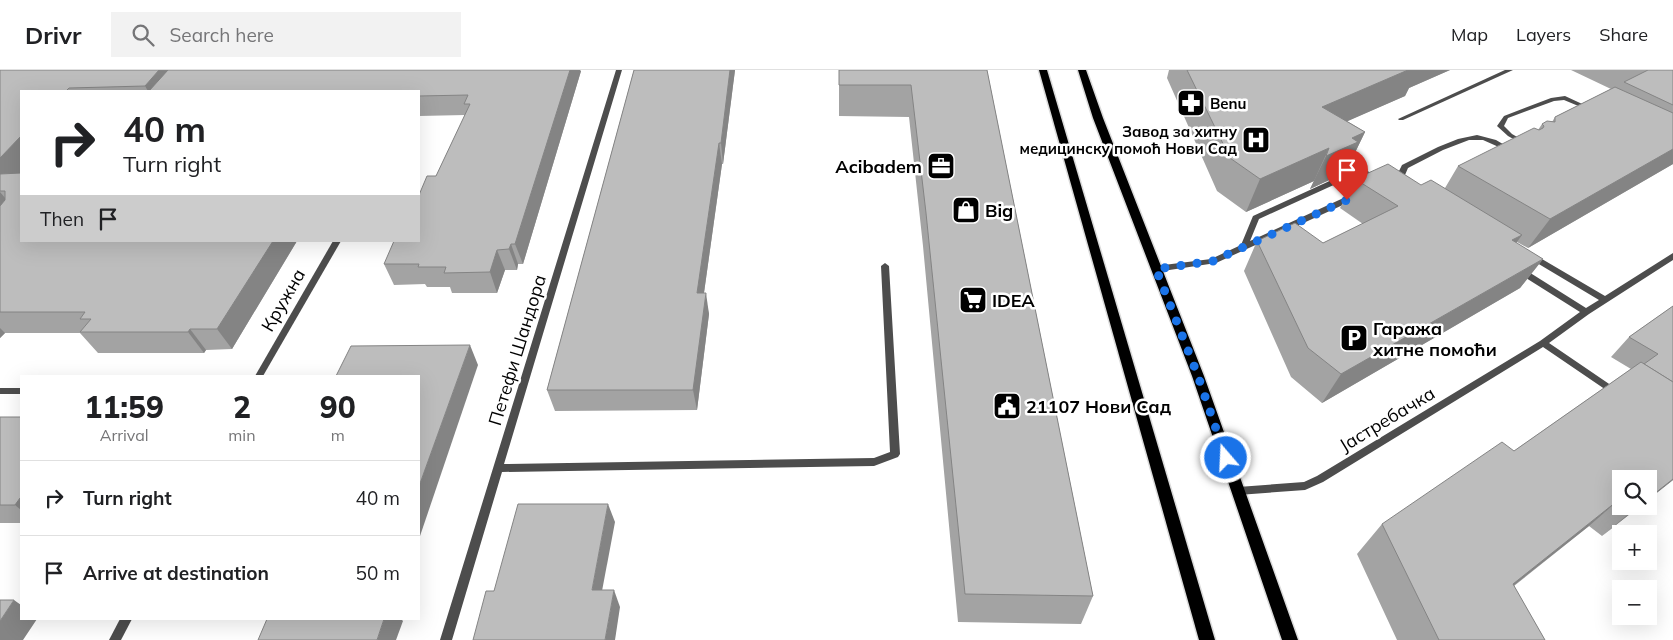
<!DOCTYPE html>
<meta charset="utf-8">
<style>
:root{--surface:#fff;--page:#f2f2f2;--text:#202124;--muted:#757577;--line:#e0e0e0}
body{margin:0;font-family:Mulish,sans-serif;background:var(--page);color:var(--text);height:100vh;display:flex;flex-direction:column;font-size:19px;white-space:nowrap}
*{box-sizing:border-box;margin:0}
p{font-size:16px;color:var(--muted)}
.icon{flex:none;width:28px;height:28px;fill:none;stroke:currentColor;stroke-width:2;stroke-linecap:round;stroke-linejoin:round}
.map{position:relative;flex:1;overflow:hidden}
.drawer{position:absolute;left:20px;top:305px;width:400px;height:245px;display:flex;flex-direction:column;background:var(--surface);border-radius:0px;box-shadow:0 5px 20px #0002}
.drawer>*{flex:none}
.guide{position:absolute;left:20px;top:20px;width:400px;height:152px;border-radius:0px;box-shadow:0 5px 20px #0002;background:#fff;color:var(--text);overflow:hidden}
.fabs{position:absolute;left:1612px;top:400px;display:grid;gap:10px}
.fabs a{display:grid;place-items:center;width:45px;height:45px;border-radius:0px;background:var(--surface);box-shadow:0 5px 20px #0002;font-size:25px}
.pin{position:absolute;display:grid;place-items:center;width:42px;height:42px;color:#fff;margin:-51px -21px;border-radius:50% 50% 50% 0;rotate:-45deg;box-shadow:0 0 5px #0007}
.pin .icon{rotate:45deg}
.me{position:absolute;width:55px;margin:-28px;rotate:341deg;stroke-linejoin:round;filter:drop-shadow(0 0 4px #0008)}
.turn{display:flex;align-items:center;gap:18px;height:105px;padding:0 20px;font-size:22px}
.turn .icon{width:65px;height:65px;stroke-width:2.5}
.turn b{display:block;font-size:35px;line-height:42px}
.then{display:flex;align-items:center;height:48px;padding:0 20px;background:#0003;gap:10px;font-size:19px}
.eta{display:flex;justify-content:space-evenly;align-items:center;height:85px;text-align:center}
.eta b{font-size:30px;font-weight:800;line-height:35px}
ul{padding:0;list-style:none}
li{display:flex;align-items:center;gap:15px;height:75px;padding:0 20px;border-top:1px solid var(--line)}
li div{flex:1}
li b{display:block;font-size:19px}
li em{font-style:normal}
header{display:flex;align-items:center;gap:30px;box-sizing:border-box;height:70px;padding:0 25px;background:var(--surface);border-bottom:1px solid var(--line)}
header strong{font-size:24px}
nav{display:flex;gap:28px;margin-inline-start:auto;font-size:18px}
.search{width:350px;height:45px;background:var(--page);display:flex;align-items:center;gap:12px;box-sizing:border-box;padding:0 18px;border-radius:0px;color:var(--muted);font-size:19px}
.map>svg:first-child{display:block}
</style>
<header>
<strong>Drivr</strong>
<div class="search"><svg class="icon" aria-label="search" viewBox="0 0 24 24"><circle cx="10" cy="10" r="6"/><path d="M15 15l6 6"/></svg>Search here</div>
<nav><a>Map</a><a>Layers</a><a>Share</a></nav>
</header>
<div class="map">
<svg width="1673" height="570" viewBox="0 0 1673 570">
<rect width="100%" height="100%" fill="#fff"/>
<g fill="none" stroke-linecap="round" stroke-linejoin="round">
<defs>
<g id="major">
<polygon points="1039,0 1047,0 1215,570 1199,570"/>
<polygon points="1078,0 1086,0 1103,48 1204,306 1298,570 1282,570 1192,306 1093,48"/>
</g>
</defs>
<use href="#major" stroke="#dbdbdb" stroke-width="3"/>
<g fill="#4d4d4d" fill-rule="evenodd">
<polygon points="616,0 622,0 504,394 874,388 890,382 881,196 885,193 889,196 900,384 898,387 874,396 502,402 452,570 440,570"/>
<polygon points="1505,0 1513,0 1403,50 1399,50 1398,49"/>
<polygon points="1565,26 1593,39 1592,40 1588,40 1564,30 1554,31 1508,48 1504,56 1512,64 1526,72 1526,74 1524,75 1508,66 1497,56 1504,46 1551,28"/>
<polygon points="1477,65 1496,70 1513,80 1510,82 1483,70 1469,70 1443,80 1408,98 1405,105 1411,109 1411,113 1405,113 1397,105 1402,95 1438,77 1458,69"/>
<polygon points="1358,98 1364,98 1379,110 1378,112 1372,112 1360,103 1259,149 1250,171 1350,125 1356,125 1356,129 1216,193 1156,202 1152,199 1156,196 1211,189 1241,175 1253,146"/>
<polygon points="333,171 341,171 263,306 255,306"/>
<polygon points="1530,182 1605,226 1673,183 1673,190 1589,244 1549,273 1618,320 1620,322 1618,324 1612,324 1543,277 1323,412 1305,420 1238,425 1234,424 1233,421 1234,418 1238,417 1304,412 1317,406 1540,271 1580,242 1518,203 1517,201 1518,199 1524,199 1586,238 1599,230 1527,187 1526,185"/>
<rect x="0" y="318" width="21" height="6"/>
<polygon points="120,549 132,549 121,570 109,570"/>
</g>
<use href="#major" fill="#000" fill-rule="evenodd"/>
</g>
<g fill="#a3a3a3">
<polygon points="0,0 581,1 523,194 518,194 517,200 505,200 497,223 452,223 450,217 427,217 425,214 394,215 384,194 419,171 436,106 465,45 419,46 419,21 21,21 21,171 297,171 232,279 206,280 204,283 98,283 80,263 5,263 0,268"/>
<polygon points="634,0 735,0 723,94 722,94 704,223 709,244 697,340 555,341 547,320"/>
<polygon points="839,0 987,0 1093,526 1081,554 958,552 923,176 909,47 839,46"/>
<polygon points="1169,0 1450,0 1409,18 1405,26 1347,51 1365,62 1349,95 1346,96 1342,104 1310,119 1314,111 1246,142 1217,121 1167,8"/>
<polygon points="1571,0 1673,0 1673,94 1528,178 1517,172 1516,173 1543,189 1520,218 1322,333 1291,307 1244,201 1257,171 1323,173 1363,154 1340,138 1355,109 1421,115 1445,118 1458,96 1538,60 1542,54 1552,52 1555,47 1611,19"/>
<polygon points="1673,236 1673,410 1649,429 1649,409 1621,409 1621,436 1640,436 1602,466 1589,456 1514,516 1545,570 1397,570 1357,484 1382,454 1514,381 1631,299 1611,287 1629,267"/>
<rect x="0" y="347" width="21" height="106"/>
</g>
<g fill="#848484">
<polygon points="159,0 182,0 170,21 148,21 145,16"/>
<polygon points="570,0 580,0 581,1 523,194 515,174"/>
<polygon points="730,0 735,0 723,94 721,73"/>
<polygon points="1408,0 1450,0 1409,18 1405,26 1307,69 1322,37"/>
<polygon points="1365,62 1349,95 1346,96 1342,104 1310,119 1326,86 1352,68"/>
<polygon points="21,66 21,103 4,121 0,121 0,88"/>
<polygon points="719,73 722,94 701,244 697,223"/>
<polygon points="1329,78 1314,111 1246,142 1260,109"/>
<polygon points="1673,79 1673,94 1528,178 1550,149"/>
<polygon points="0,122 17,142 0,161"/>
<polygon points="1522,165 1501,194 1512,170"/>
<polygon points="273,171 297,171 232,279 217,259"/>
<polygon points="511,174 518,194 517,200 509,179"/>
<polygon points="497,180 505,200 497,223 490,202"/>
<polygon points="1543,189 1520,218 1322,333 1341,304"/>
<polygon points="706,223 709,244 697,340 693,320"/>
<polygon points="0,258 5,263 0,268"/>
<polygon points="190,259 206,280 204,283 188,262"/>
<polygon points="470,275 478,295 419,469 419,416"/>
<polygon points="1673,409 1673,410 1649,429 1649,428"/>
<polygon points="20,428 21,429 21,440 15,435"/>
<polygon points="1621,428 1589,456 1480,542 1513,514"/>
<polygon points="608,434 615,452 599,537 592,520"/>
<polygon points="1638,436 1640,436 1602,466"/>
<polygon points="614,520 620,537 615,570 605,570"/>
<polygon points="14,530 21,535 21,549 37,549 23,570 0,570 0,551"/>
<polygon points="384,549 401,549 403,551 396,570 377,570"/>
</g>
<g fill="#bdbdbd" stroke="#848484">
<polygon points="0,0 159,0 145,16 69,18 66,21 21,21 21,66 0,88"/>
<polygon points="168,0 570,0 515,174 511,174 509,179 497,180 490,202 444,203 446,197 418,197 419,194 384,194 394,171 419,171 419,125 427,106 436,106 470,34 464,34 468,25 419,26 419,21 149,21"/>
<polygon points="634,0 730,0 721,73 719,73 697,223 706,223 693,320 547,320"/>
<polygon points="839,0 987,0 1093,526 965,524 926,143 911,15 839,15"/>
<polygon points="1187,0 1408,0 1322,37 1365,62 1352,68 1358,72 1326,86 1329,78 1260,109 1230,88"/>
<polygon points="1648,0 1673,0 1673,35 1624,12"/>
<polygon points="1615,17 1673,43 1673,79 1550,149 1458,96 1534,58 1539,60 1543,58 1544,56 1542,54 1547,51 1555,52 1555,47"/>
<polygon points="1388,94 1421,115 1431,110 1522,165 1512,170 1543,189 1341,304 1308,278 1257,171 1295,153 1323,173 1398,136 1355,109"/>
<polygon points="21,103 21,171 273,171 217,259 190,259 188,262 80,262 91,249 80,249 85,242 0,242 0,136 5,130 5,121 0,121 0,104"/>
<polygon points="1673,236 1673,312 1644,294 1658,284 1629,267"/>
<polygon points="470,275 422,408 419,416 419,306 336,306 351,276"/>
<polygon points="1641,292 1673,312 1673,409 1649,428 1649,409 1621,409 1621,428 1513,514 1545,570 1439,570 1382,454 1502,372 1514,381"/>
<polygon points="0,347 21,347 21,428 20,428 15,435 0,435"/>
<polygon points="518,434 608,434 592,520 614,520 605,570 473,570 486,521 494,521"/>
<polygon points="0,530 14,530 0,551"/>
<polygon points="267,549 384,549 377,570 258,570"/>
</g>
<g fill="none" stroke-linecap="round" stroke-linejoin="round">
<polyline stroke="#1a73e8" stroke-width="9" stroke-dasharray="0 16.2" points="1226,388 1198,306 1156,199 1213,191 1347,130"/>
</g>
<defs>
<symbol id="pharmacy-square" viewBox="-11 -11 22 22"><rect x="-9" y="-9" width="18" height="18" rx="4" fill="#000" stroke="#fff"/><path d="M-2-6h4v4h4v4h-4v4h-4v-4h-4v-4h4Z" fill="#fff"/></symbol>
<symbol id="hospital-square" viewBox="-11 -11 22 22"><rect x="-9" y="-9" width="18" height="18" rx="4" fill="#000" stroke="#fff"/><path d="M-5-5h3v3.5h4V-5h3V5h-3V1.5h-4V5h-3Z" fill="#fff"/></symbol>
<symbol id="office-square" viewBox="-11 -11 22 22"><rect x="-9" y="-9" width="18" height="18" rx="4" fill="#000" stroke="#fff"/><path d="M-6-3h4V-5.5h4V-3h4V5H-6ZM-1-4.5V-3h2v-1.5ZM-6 0V1H6V0Z" fill="#fff"/></symbol>
<symbol id="shop-square" viewBox="-11 -11 22 22"><rect x="-9" y="-9" width="18" height="18" rx="4" fill="#000" stroke="#fff"/><path d="M-5-2.5h2.3a2.7 3.5 0 0 1 5.4 0H5L5.5 6h-11ZM-1.5-2.5h3a1.5 2.3 0 0 0-3 0Z" fill="#fff"/></symbol>
<symbol id="supermarket-square" viewBox="-11 -11 22 22"><rect x="-9" y="-9" width="18" height="18" rx="4" fill="#000" stroke="#fff"/><path d="M-6-5.5h2.5l.6 2H6L4.5 2H-2.5L-4.4-4H-6ZM-1.5 3.2a1.3 1.3 0 1 0 .1 0ZM3 3.2a1.3 1.3 0 1 0 .1 0Z" fill="#fff"/></symbol>
<symbol id="parking-square" viewBox="-11 -11 22 22"><rect x="-9" y="-9" width="18" height="18" rx="4" fill="#000" stroke="#fff"/><path d="M-3.5-5.5H1a3.5 3.5 0 0 1 0 7H-1V5.5H-3.5ZM-1-3.4V-.6H.8a1.4 1.4 0 0 0 0-2.8Z" fill="#fff"/></symbol>
<symbol id="civic-square" viewBox="-11 -11 22 22"><rect x="-9" y="-9" width="18" height="18" rx="4" fill="#000" stroke="#fff"/><path d="M-.6-6.5H3V-4.5H.6V-3L4-1V1h2V6H-6V1h2V-1L-.6-3ZM-1.2 2.5V6h2.4V2.5Z" fill="#fff"/></symbol>
</defs>
<g fill-rule="evenodd">
<use href="#pharmacy-square" x="1175" y="17" width="32" height="32"/>
<use href="#hospital-square" x="1240" y="54" width="32" height="32"/>
<use href="#office-square" x="925" y="80" width="32" height="32"/>
<use href="#shop-square" x="950" y="124" width="32" height="32"/>
<use href="#supermarket-square" x="957" y="214" width="32" height="32"/>
<use href="#parking-square" x="1338" y="252" width="32" height="32"/>
<use href="#civic-square" x="991" y="320" width="32" height="32"/>
</g>
<g text-anchor="middle" dominant-baseline="central" stroke-width="5" stroke-linejoin="round" paint-order="stroke">
<g font-size="15" font-weight="bold" fill="#000" stroke="#fff" text-anchor="start">
<text x="1210" y="33">Benu</text>
<text x="1237" y="61" text-anchor="end">Завод за хитну<tspan x="1237" dy="17">медицинску помоћ Нови Сад</tspan></text>
</g>
<g font-size="18" font-weight="bold" fill="#000" stroke="#fff" text-anchor="start">
<text x="922" y="96" text-anchor="end">Acibadem</text>
<text x="985" y="140">Big</text>
<text x="992" y="230">IDEA</text>
<text x="1373" y="258">Гаража<tspan x="1373" dy="21">хитне помоћи</tspan></text>
<text x="1026" y="336">21107 Нови Сад</text>
</g>
<g font-size="18" fill="#000" stroke="#fff">
<text transform="translate(283 230) rotate(-60)">Кружна</text>
<text transform="translate(517 280) rotate(-73)">Петефи Шандора</text>
<text transform="translate(1387 349) rotate(-31)">Јастребачка</text>
</g>
</g>
</svg>
<div class="fabs">
<a><svg class="icon" aria-label="search" viewBox="0 0 24 24"><circle cx="10" cy="10" r="6"/><path d="M15 15l6 6"/></svg></a>
<a>+</a>
<a>−</a>
</div>
<div class="pin" style="left:1347px;top:130px;background:#d93025"><svg class="icon" aria-label="arrive" viewBox="0 0 24 24"><path d="M6 21V4h12l-3 4 3 4H6"/></svg></div>
<svg class="me" style="left:1226px;top:388px" viewBox="-20 -20 40 40"><circle r="17" fill="#1a73e8" stroke="#fff" stroke-width="3"/><path d="M0-11L8 9 0 5-8 9z" fill="#fff"/></svg>
<div class="guide">
<div class="turn"><svg class="icon" aria-label="right" viewBox="0 0 24 24"><path d="M7 20v-9h11M14 6l5 5-5 5"/></svg><div><b>40 m</b>Turn right</div></div>
<div class="then">Then<svg class="icon" aria-label="arrive" viewBox="0 0 24 24"><path d="M6 21V4h12l-3 4 3 4H6"/></svg></div>
</div>
<section class="drawer">
<div class="eta">
<div><b>11:59</b><p>Arrival</p></div>
<div><b>2</b><p>min</p></div>
<div><b>90</b><p>m</p></div>
</div>
<ul>
<li><svg class="icon" aria-label="right" viewBox="0 0 24 24"><path d="M7 20v-9h11M14 6l5 5-5 5"/></svg><div><b>Turn right</b></div><em>40 m</em></li>
<li><svg class="icon" aria-label="arrive" viewBox="0 0 24 24"><path d="M6 21V4h12l-3 4 3 4H6"/></svg><div><b>Arrive at destination</b></div><em>50 m</em></li>
</ul>
</section>
</div>
